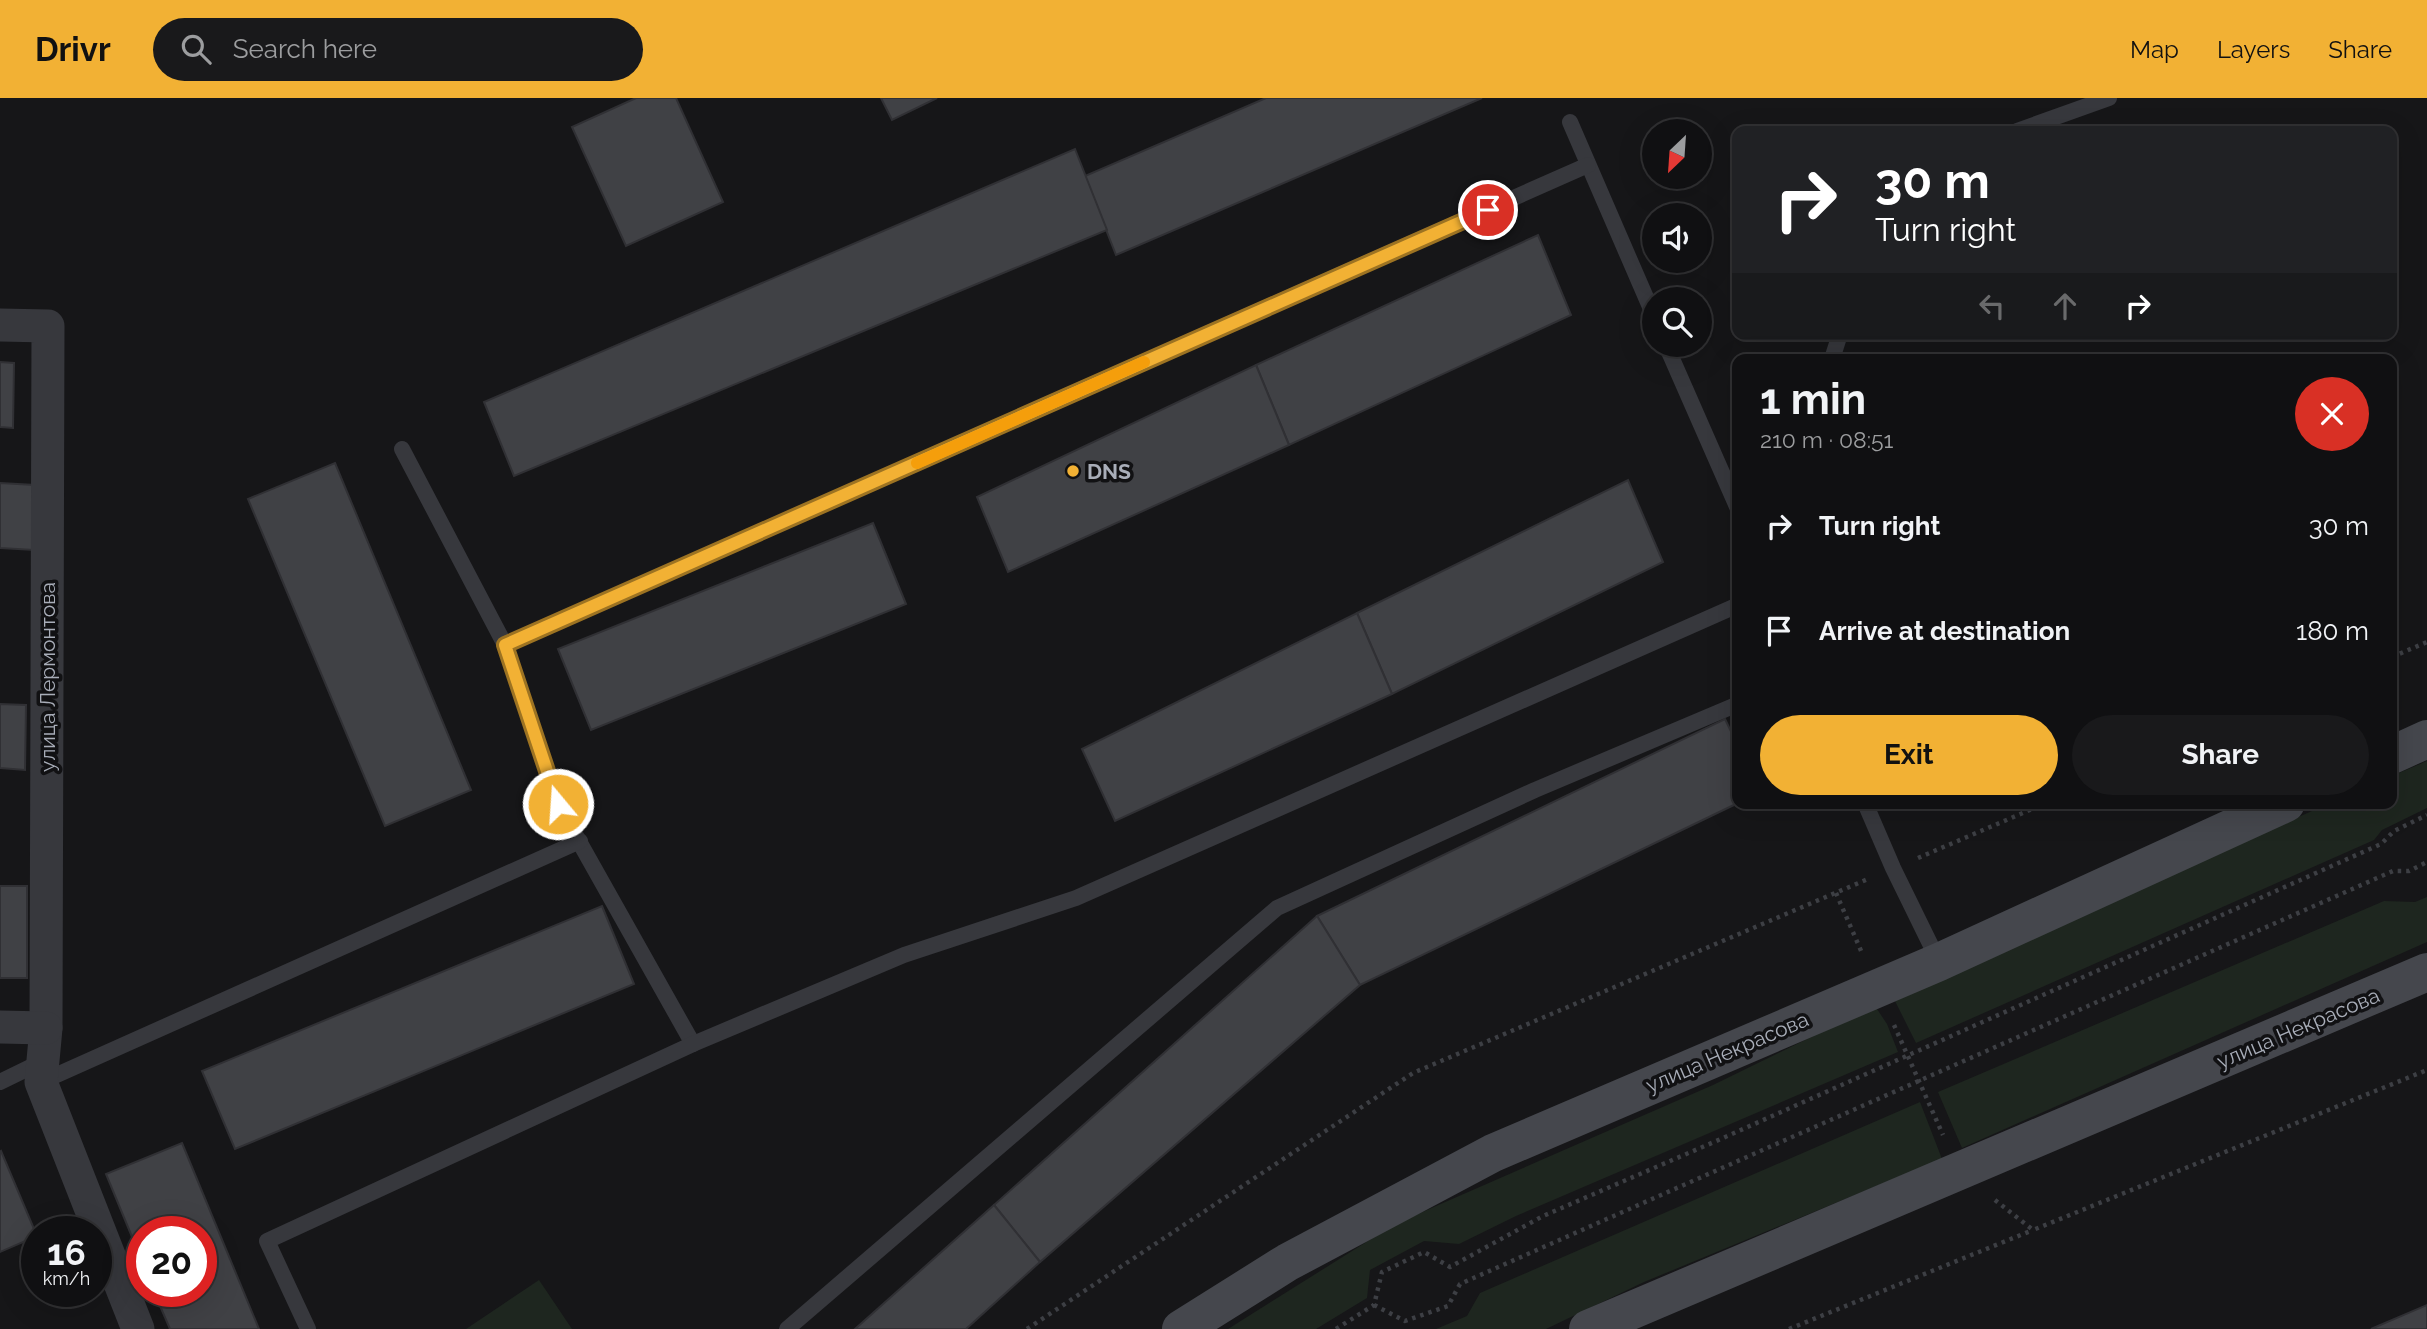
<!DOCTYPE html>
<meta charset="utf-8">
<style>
:root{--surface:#101012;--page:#19191b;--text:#f1f3f6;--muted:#9c9d9f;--line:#303032;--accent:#f2b134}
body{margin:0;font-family:Raleway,sans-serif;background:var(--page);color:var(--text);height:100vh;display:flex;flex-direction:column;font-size:26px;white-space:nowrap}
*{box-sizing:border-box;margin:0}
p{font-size:23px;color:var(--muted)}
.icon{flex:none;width:38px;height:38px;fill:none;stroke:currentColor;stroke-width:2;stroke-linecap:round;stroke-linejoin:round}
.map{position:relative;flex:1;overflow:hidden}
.side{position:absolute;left:1732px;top:256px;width:665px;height:455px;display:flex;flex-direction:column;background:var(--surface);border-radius:14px;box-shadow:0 7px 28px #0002,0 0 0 2px var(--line)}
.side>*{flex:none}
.banner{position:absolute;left:1732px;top:28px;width:665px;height:214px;border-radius:14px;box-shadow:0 7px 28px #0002,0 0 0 2px var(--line);background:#202124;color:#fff;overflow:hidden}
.needle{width:46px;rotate:205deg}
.tools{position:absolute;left:1642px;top:21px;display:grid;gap:14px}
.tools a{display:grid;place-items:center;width:70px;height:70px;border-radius:50%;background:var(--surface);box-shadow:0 7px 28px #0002,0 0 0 2px var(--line);font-size:35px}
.speed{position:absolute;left:21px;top:1118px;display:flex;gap:14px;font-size:35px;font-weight:700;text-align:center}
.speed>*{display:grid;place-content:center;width:91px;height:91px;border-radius:50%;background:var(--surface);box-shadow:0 7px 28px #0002,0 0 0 2px var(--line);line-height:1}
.speed small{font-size:18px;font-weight:400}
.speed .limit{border:10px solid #d22;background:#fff;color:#111}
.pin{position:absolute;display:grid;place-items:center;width:60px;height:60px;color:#fff;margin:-30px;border:4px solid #fff;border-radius:50%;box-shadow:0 2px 7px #0007}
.me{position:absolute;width:77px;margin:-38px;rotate:342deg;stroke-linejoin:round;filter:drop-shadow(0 0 5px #0008)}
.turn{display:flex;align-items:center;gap:24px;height:147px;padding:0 28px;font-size:32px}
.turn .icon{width:91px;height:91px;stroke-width:2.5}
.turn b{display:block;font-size:49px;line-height:60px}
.lanes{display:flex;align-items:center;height:66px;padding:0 28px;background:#0003;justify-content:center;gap:35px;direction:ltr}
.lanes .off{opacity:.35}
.round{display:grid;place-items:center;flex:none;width:74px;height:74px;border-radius:37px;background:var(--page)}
.headline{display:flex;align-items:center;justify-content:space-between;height:119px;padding:0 28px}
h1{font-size:42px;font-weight:700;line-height:52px}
.action{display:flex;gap:14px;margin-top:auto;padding:14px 28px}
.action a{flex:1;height:80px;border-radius:42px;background:var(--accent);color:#111;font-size:28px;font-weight:700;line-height:80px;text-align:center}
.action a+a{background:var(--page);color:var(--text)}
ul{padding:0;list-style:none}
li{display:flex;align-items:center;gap:21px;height:105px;padding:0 28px}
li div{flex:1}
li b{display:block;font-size:26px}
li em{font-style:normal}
header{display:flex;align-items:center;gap:42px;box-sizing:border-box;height:98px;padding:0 35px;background:var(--accent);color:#111}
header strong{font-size:33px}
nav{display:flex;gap:38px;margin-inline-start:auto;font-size:24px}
.search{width:490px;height:63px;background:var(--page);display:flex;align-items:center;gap:18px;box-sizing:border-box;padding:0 24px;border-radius:38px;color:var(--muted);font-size:26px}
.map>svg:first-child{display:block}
</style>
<header>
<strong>Drivr</strong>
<div class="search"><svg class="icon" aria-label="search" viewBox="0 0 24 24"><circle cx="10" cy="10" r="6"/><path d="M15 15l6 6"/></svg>Search here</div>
<nav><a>Map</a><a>Layers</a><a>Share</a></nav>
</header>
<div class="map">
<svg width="2427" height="1231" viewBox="0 0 2427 1231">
<rect width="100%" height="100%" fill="#161618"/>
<g fill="#1e261f">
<polygon points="2427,663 2427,710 2382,732 2374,742 1916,945 1893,899 2330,705 2392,705 2392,678"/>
<polygon points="2427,799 2427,844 1962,1050 1938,994 2384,803 2415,804"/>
<polygon points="1875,908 1887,926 1898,954 1516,1118 1459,1146 1424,1143 1370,1172 1367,1200 1316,1231 1228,1231 1395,1126 1713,987"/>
<polygon points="1920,1004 1942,1061 1644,1184 1546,1231 1436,1231 1467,1218 1480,1195"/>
<polygon points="539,1182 572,1231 466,1231"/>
</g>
<g fill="#404145" stroke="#303034" stroke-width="2">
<polygon points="636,0 676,0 723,104 626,148 572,29"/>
<polygon points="881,0 937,0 892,22"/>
<polygon points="1266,0 1482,0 1116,157 1085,78"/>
<polygon points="1075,51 1107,132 514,378 484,304"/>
<polygon points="1538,137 1571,217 1289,347 1256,267"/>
<polygon points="0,264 14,265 13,330 0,329"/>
<polygon points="1256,267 1289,347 1008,474 977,399"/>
<polygon points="335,365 471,692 385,728 248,401"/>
<polygon points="1628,382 1663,464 1392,596 1357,515"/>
<polygon points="0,385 35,387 34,452 0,450"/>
<polygon points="873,425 906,506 591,632 558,551"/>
<polygon points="1357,515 1392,596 1115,723 1082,651"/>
<polygon points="0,606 26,607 25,672 0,670"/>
<polygon points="1725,621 1738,648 1738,705 1360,887 1317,818"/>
<rect x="0" y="788" width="27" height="92"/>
<polygon points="602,808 634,886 235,1051 202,973"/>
<polygon points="1317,818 1360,887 1040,1164 994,1107"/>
<polygon points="182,1045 259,1231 170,1231 154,1194 201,1194 201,1134 142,1134 142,1163 106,1076"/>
<polygon points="1,1053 37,1138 0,1154 0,1054"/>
<polygon points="994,1107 1040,1164 966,1231 855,1231"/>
<polygon points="2427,1207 2427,1231 2371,1231"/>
</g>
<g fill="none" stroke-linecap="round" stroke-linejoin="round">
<g stroke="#3d3f44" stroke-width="4.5" stroke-dasharray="3.5 5" stroke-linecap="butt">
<polyline points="2392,559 2427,544"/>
<polyline points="1918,760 2046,705"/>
<polyline points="1836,795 1862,855"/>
<polyline points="1894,927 1943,1037"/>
<polyline points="1995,1102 2033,1132 2427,972"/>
<polyline points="1374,1207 1405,1223 1448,1208 1460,1186 2393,773 2409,773 2427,764"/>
<polyline points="1027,1231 1413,975 1868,781"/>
<polyline points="1336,1231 1374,1207 1382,1174 1424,1154 1450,1169 1543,1118 1714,1044 2381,746 2394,733 2427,717"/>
<polyline points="1789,1231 2033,1132"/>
</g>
<g stroke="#37383d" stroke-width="16">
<polyline points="1570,24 1654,218"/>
<polyline points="2017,33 2109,0"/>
<polyline points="1666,247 1738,411"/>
<polyline points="1832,261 1840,236"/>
<polyline points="402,351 505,547 558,706 693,946"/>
<polyline points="505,547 1588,67"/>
<polyline points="1865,705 1893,770 1939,864"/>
<polyline points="0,984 43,963"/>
<polyline points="41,984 580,743"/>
<polyline points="308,1231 267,1143 693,946 904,857 1076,800 1738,507"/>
<polyline points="787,1231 1277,810 1535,692 1738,606"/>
</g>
<g stroke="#37383d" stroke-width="33">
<polyline points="0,227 48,228 46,930 41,984 138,1231"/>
<polyline points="0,929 46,930"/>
</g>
<g stroke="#45474d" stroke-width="38">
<polyline points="2392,657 2427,641"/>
<polyline points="1181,1231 1288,1164 1493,1055 1939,864 2286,705"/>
<polyline points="1588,1231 2427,874"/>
</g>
</g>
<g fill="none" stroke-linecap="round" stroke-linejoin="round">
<defs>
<polyline id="route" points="558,706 505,547 1488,112"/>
</defs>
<use href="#route" stroke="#9d7322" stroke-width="18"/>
<use href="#route" stroke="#f2b134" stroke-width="12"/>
<polyline stroke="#f59e0b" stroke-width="12" points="917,365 1144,264"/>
</g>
<circle fill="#f2b134" stroke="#111113" stroke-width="2.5" cx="1073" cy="373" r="7"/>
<g text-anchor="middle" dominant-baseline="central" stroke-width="7" stroke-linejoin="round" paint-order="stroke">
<g font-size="21" font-weight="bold" fill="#a8adb8" stroke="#111113" text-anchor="start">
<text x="1087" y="373">DNS</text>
</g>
<g font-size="21" fill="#a8adb8" stroke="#111113">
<text transform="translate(47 579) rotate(-90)">улица Лермонтова</text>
<text transform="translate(2298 930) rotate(-23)">улица Некрасова</text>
<text transform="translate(1727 954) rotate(-23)">улица Некрасова</text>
</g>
</g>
</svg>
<div class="tools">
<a><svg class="needle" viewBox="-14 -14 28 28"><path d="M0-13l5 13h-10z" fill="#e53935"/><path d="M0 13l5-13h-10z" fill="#9c9d9f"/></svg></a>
<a><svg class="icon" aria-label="sound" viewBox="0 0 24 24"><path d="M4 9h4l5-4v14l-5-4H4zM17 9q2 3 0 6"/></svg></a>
<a><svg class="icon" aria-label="search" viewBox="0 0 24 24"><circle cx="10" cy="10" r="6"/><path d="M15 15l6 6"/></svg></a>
</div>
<div class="speed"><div>16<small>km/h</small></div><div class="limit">20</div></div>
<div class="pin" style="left:1488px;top:112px;background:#d93025"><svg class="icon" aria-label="arrive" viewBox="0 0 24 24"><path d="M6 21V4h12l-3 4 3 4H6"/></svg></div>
<svg class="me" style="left:558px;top:706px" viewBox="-20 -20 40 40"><circle r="17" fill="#f2b134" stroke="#fff" stroke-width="3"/><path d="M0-11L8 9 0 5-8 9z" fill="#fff"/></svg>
<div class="banner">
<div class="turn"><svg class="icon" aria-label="right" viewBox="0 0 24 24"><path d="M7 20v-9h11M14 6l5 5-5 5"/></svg><div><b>30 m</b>Turn right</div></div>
<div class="lanes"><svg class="icon off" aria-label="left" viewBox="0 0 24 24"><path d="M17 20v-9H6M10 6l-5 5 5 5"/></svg><svg class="icon off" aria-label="ahead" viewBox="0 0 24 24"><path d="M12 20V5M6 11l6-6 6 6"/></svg><svg class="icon" aria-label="right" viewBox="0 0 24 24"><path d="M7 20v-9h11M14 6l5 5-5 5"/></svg></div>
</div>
<section class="side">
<div class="headline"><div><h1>1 min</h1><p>210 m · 08:51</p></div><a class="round" style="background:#d93025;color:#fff"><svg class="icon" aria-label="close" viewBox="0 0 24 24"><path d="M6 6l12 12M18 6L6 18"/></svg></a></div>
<ul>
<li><svg class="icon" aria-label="right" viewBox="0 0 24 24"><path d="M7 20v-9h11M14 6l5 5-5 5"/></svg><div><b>Turn right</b></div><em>30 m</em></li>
<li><svg class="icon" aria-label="arrive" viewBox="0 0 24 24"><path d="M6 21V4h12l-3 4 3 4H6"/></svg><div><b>Arrive at destination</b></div><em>180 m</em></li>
</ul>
<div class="action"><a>Exit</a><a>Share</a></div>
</section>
</div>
